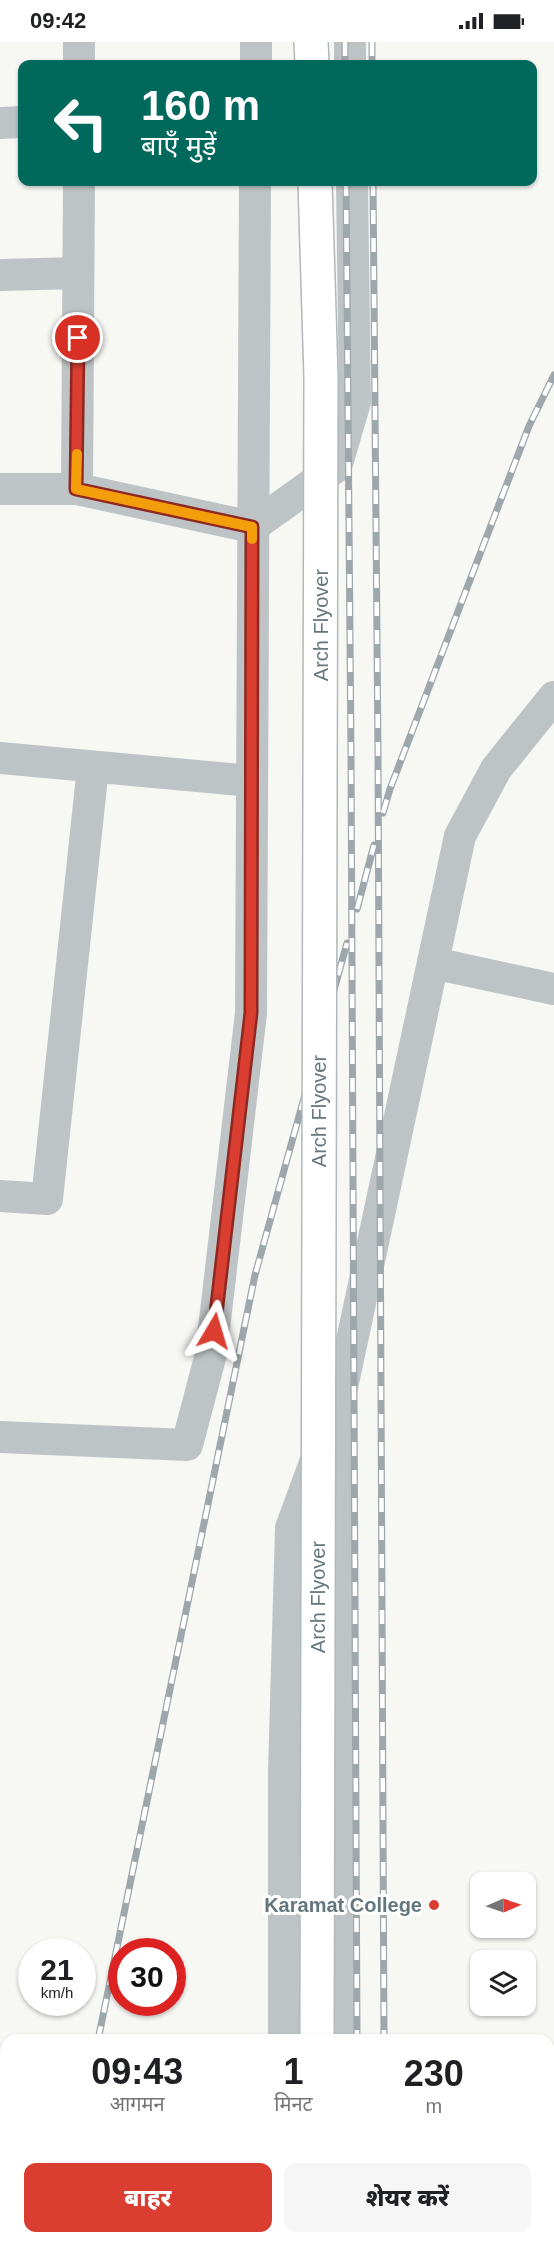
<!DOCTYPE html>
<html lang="hi">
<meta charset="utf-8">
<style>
:root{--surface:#fff;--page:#f6f6f6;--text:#202124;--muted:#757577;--accent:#da3e31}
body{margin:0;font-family:Helvetica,"Noto Sans Devanagari",sans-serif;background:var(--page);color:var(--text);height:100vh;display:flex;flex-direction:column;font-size:22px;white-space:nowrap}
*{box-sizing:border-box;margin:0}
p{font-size:20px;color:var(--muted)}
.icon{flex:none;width:33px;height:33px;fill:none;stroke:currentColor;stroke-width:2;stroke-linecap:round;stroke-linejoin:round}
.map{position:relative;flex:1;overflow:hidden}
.sheet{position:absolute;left:0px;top:1992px;width:555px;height:210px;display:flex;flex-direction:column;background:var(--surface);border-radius:18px 18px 0 0;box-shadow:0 2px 4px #0004}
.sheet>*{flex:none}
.top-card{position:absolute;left:18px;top:18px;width:519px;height:126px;border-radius:12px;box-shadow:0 2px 4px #0004;background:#00695c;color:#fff;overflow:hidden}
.needle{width:39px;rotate:88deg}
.tools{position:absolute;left:470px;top:1830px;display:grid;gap:12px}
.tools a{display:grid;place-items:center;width:66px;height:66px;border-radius:12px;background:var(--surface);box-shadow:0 2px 4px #0004;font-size:30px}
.speed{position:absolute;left:18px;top:1896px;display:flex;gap:12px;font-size:30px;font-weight:700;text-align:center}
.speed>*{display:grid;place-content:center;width:78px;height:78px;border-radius:50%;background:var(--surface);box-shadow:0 2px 4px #0004;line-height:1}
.speed small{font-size:15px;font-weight:400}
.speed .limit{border:9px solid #d22;background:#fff;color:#111}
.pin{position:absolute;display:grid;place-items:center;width:51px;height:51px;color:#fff;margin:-26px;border:3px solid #fff;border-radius:50%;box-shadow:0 2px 6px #0007}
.me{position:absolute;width:66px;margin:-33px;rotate:7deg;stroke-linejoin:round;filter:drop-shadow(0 0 4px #0008)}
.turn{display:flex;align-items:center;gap:21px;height:126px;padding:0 24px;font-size:27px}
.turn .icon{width:78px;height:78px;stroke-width:2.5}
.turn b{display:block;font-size:42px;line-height:51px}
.eta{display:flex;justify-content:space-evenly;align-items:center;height:102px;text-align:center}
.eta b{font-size:36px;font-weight:800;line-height:42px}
.action{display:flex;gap:12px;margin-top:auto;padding:12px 24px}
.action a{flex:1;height:69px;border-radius:12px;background:var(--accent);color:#fff;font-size:24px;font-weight:800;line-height:69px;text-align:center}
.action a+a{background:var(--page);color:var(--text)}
.status{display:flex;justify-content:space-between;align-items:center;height:42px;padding:0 30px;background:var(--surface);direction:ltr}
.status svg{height:16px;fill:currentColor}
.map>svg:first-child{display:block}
</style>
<div class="status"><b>09:42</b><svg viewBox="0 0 49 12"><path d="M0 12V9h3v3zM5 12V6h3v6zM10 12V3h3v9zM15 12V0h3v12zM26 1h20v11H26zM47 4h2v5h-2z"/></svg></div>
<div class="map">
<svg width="554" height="2202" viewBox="0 0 554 2202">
<rect width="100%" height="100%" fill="#f7f7f4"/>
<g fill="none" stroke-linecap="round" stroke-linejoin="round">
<defs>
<g id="primary">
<polyline points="311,0 312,22"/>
<polyline points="317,2202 317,2196"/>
</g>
</defs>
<use href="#primary" stroke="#b2b8bb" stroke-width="36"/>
<g stroke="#bec4c6" stroke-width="32">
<polyline points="350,0 350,22"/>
<polyline points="79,22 79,0"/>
<polyline points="256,22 256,0"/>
<polyline points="0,81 22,80"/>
<polyline points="0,233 78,231"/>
<polyline points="0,447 77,447 252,485 336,425 355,360 352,140"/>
<polyline points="77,447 79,140"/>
<polyline points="0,716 252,739"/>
<polyline points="433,921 554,947"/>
<polyline points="0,1154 47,1157 93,725"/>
<polyline points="341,1372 342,1998"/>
<polyline points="0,1395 187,1403 211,1312 251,971 255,140"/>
<polyline points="284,1998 284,1730 291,1486 341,1350 460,794 496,727 554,655"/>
<polyline points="284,2196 284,2202"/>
<polyline points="342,2196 342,2202"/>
</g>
<use href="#primary" stroke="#fff" stroke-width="33"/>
<defs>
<g id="rail">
<polyline points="345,0 345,22"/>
<polyline points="372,0 372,22"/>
<polyline points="346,140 351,711 357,1998"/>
<polyline points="373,140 378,711 384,1998"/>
<polyline points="383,771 390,747 529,384 554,333"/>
<polyline points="357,867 374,803"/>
<polyline points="98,1998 255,1233 347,901"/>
<polyline points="55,2202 56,2196"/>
<polyline points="353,2202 353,2196"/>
<polyline points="380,2202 381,2196"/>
</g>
</defs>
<use href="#rail" stroke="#9ea7ab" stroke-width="7"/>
<use href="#rail" stroke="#fff" stroke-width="4.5" stroke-dasharray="14" stroke-linecap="butt"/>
<defs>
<polyline id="primary-bridge" points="315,140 321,335 317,1998"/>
</defs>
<use href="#primary-bridge" stroke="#b2b8bb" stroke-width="36" stroke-linecap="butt"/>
<use href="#primary-bridge" stroke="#fff" stroke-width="33"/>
</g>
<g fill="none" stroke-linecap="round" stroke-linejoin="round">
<defs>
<polyline id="route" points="78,296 76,447 252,485 251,971 214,1289"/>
</defs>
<use href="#route" stroke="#8e2820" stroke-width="15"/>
<use href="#route" stroke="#da3e31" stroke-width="10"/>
<polyline stroke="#f59e0b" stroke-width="10" points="77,412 76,447 252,485 252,497"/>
</g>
<circle fill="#da3e31" stroke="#fff" stroke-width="2" cx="434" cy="1863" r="6"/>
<g text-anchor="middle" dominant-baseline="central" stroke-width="6" stroke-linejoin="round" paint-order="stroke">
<g font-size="20" fill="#64777e" stroke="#fff">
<text transform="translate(321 583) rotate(-90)">Arch Flyover</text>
<text transform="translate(319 1069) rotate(-90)">Arch Flyover</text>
<text transform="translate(318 1555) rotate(-90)">Arch Flyover</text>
</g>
<g font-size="20" font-weight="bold" fill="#64777e" stroke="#fff" text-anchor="end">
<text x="422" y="1863">Karamat College</text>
</g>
</g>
</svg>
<div class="tools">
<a><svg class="needle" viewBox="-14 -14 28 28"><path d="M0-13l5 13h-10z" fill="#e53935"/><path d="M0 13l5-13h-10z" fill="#757577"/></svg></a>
<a><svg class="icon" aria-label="layers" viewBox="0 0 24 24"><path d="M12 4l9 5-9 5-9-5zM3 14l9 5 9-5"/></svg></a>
</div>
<div class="speed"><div>21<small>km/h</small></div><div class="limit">30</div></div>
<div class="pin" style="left:78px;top:296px;background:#d93025"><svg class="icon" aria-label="arrive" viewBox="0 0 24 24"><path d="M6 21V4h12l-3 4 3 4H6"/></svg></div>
<svg class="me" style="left:214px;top:1289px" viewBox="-20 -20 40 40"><path d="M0-17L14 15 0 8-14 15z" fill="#da3e31" stroke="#fff" stroke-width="4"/></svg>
<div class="top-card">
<div class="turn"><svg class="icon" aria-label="left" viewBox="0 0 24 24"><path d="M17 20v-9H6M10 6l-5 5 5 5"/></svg><div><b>160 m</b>बाएँ मुड़ें</div></div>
</div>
<section class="sheet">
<div class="eta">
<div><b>09:43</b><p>आगमन</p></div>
<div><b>1</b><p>मिनट</p></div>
<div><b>230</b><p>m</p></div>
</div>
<div class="action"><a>बाहर</a><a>शेयर करें</a></div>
</section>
</div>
